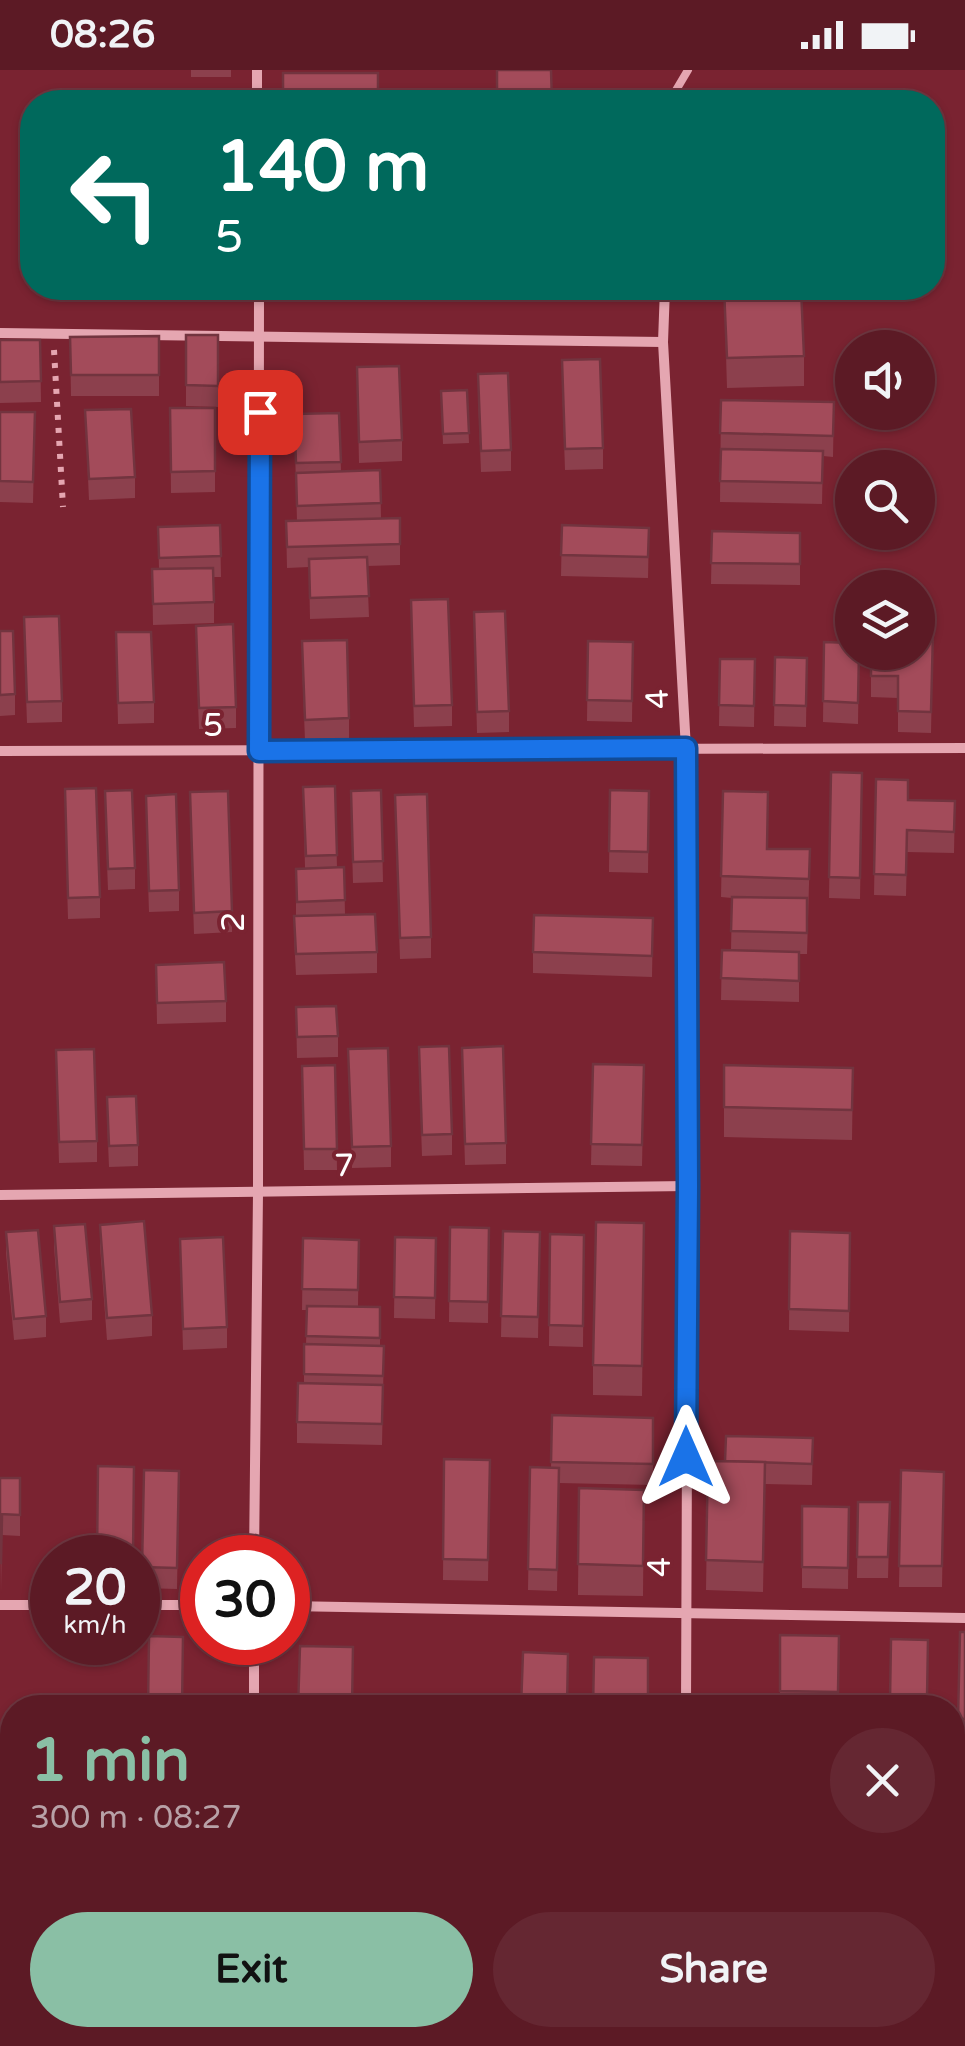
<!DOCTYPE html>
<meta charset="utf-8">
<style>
:root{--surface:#5c1a25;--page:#652732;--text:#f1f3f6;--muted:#b8a1a7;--line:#713842;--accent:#8abfa5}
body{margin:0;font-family:"Varela Round",sans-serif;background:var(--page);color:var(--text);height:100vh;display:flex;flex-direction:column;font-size:38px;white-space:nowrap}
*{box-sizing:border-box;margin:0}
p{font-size:32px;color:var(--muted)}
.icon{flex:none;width:55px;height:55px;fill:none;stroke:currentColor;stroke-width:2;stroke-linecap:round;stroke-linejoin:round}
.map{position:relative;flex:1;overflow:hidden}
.drawer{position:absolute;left:0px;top:1625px;width:965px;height:352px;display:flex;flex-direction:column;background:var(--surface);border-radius:40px 40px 0 0;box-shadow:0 2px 8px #0004,0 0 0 2px var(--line)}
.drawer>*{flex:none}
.hud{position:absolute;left:20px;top:20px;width:925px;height:210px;border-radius:40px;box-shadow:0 2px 8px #0004,0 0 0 2px var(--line);background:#00695c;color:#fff;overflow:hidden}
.controls{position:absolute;left:835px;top:260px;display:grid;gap:20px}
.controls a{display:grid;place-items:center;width:100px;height:100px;border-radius:50%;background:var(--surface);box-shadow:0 2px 8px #0004,0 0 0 2px var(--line);font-size:50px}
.speed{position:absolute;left:30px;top:1465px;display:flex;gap:20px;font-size:50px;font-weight:700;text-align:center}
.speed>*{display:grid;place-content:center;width:130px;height:130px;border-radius:50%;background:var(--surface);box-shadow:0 2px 8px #0004,0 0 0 2px var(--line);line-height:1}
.speed small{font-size:25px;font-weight:400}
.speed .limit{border:15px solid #d22;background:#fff;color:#111}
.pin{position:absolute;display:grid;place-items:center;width:85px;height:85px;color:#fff;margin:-42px;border-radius:20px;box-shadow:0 5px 15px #0006}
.me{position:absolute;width:110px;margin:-55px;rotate:0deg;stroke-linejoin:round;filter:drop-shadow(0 0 8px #0008)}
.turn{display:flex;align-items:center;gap:35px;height:210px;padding:0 30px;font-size:45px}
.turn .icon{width:130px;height:130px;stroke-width:2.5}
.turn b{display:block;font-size:70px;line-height:85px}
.round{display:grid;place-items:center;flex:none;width:105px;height:105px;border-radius:52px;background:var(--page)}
.overview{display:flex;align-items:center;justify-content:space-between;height:170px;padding:0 30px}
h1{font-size:60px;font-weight:700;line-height:75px;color:var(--accent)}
.cta{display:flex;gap:20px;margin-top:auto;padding:20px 30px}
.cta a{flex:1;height:115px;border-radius:60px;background:var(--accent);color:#111;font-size:40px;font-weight:700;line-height:115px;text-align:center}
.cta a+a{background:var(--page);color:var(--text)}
.status{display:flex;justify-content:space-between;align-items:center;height:70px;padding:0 50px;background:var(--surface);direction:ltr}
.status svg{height:28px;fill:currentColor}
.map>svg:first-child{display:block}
</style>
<div class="status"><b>08:26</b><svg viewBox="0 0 49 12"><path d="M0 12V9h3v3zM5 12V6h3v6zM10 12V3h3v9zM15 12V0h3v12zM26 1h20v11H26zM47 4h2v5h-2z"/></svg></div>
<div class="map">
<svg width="965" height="1976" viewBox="0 0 965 1976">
<rect width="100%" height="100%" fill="#7a2331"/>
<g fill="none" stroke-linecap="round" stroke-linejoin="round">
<polyline stroke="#e5a6b1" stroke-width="6" stroke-dasharray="5 8" stroke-linecap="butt" points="54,280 63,437"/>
<polyline stroke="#e5a6b1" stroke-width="8" points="669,32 688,0"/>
<g stroke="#e5a6b1" stroke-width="10">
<polyline points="257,0 257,32"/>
<polyline points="665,218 663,272 686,679 688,1116 686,1638"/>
<polyline points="0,263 663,272"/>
<polyline points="0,681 965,678"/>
<polyline points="0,1125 688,1116"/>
<polyline points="254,1488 258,1123 259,218"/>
<polyline points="0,1535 52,1535"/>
<polyline points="138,1535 202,1535"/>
<polyline points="288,1536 965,1548"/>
<polyline points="254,1572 254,1638"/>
<polyline points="256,1965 256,1976"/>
<polyline points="690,1965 690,1976"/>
</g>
</g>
<g fill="#8c404d">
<rect x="191" y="0" width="40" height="7"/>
<rect x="99" y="218" width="29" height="8"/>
<rect x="143" y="218" width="32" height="4"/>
<polygon points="289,218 324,218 324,225 289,226"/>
<rect x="339" y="218" width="40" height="6"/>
<polygon points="570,218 612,218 612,221 570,222"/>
<polygon points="724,218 804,286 804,316 727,318"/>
<polygon points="186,265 218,265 218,337 186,336"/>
<polygon points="159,266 159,326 71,326 70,267"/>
<polygon points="0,270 40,270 41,332 0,333"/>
<polygon points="357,297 402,370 402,391 359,393"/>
<polygon points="562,311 603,378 603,399 565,400"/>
<polygon points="467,320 469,373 443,374 441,321"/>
<polygon points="478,326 511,380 511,401 481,402"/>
<polygon points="721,330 834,332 833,387 823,386 822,434 720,432"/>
<polygon points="170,338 215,338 215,422 171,423"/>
<polygon points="85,340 135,407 135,428 89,430"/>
<polygon points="0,342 35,342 33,433 0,432"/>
<polygon points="339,343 341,401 380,400 381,448 400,474 400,495 367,496 369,547 310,549 309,497 287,498 286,451 297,451 294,344"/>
<polygon points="220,455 221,507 214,507 214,553 153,555 152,499 159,499 158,457"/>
<polygon points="562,455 649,458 648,508 561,506"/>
<polygon points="712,461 800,463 800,515 711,514"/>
<polygon points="474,542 509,641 509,662 477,663"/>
<polygon points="411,551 452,635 452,656 414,657"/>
<polygon points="0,561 15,624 15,645 0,646"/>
<polygon points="116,562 154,632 154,653 118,654"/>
<polygon points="933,562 931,663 898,662 898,628 871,627 871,582"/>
<polygon points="24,568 62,631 62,652 27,653"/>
<polygon points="588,571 633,572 632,652 587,651"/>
<polygon points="824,572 859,582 858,654 823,652"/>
<polygon points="196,577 236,637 236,658 199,659"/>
<polygon points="775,587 807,588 806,657 774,656"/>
<polygon points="720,589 755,589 754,657 719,656"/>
<polygon points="302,592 349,648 349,669 305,671"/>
<polygon points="831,702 862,703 860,829 829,828"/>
<polygon points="876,709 908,730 955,731 954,783 907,782 906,826 874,825"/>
<polygon points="335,716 337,798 344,797 345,844 377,882 377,903 296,905 294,867 294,846 296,846 296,799 305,798 303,717"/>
<polygon points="381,720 383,812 353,813 351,742"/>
<polygon points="610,720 649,721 648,803 609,802"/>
<polygon points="723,721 767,779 810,779 807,884 799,884 799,932 721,930 722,880 731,880 732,828 721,827"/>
<polygon points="65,740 100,827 100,848 68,849"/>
<polygon points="105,742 135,798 135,819 108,820"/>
<polygon points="190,743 232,841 232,862 194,864"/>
<polygon points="395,746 431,867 431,888 400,889"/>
<polygon points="146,747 179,820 179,841 149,842"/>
<polygon points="653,848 652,907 533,903 533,882"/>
<polygon points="156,895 226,931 226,952 157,954"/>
<polygon points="296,937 338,966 338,987 297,988"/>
<polygon points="348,979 391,1076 391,1097 352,1098"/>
<polygon points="56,980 97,1071 97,1092 59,1093"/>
<polygon points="593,994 644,995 642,1096 591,1095"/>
<polygon points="335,995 337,1100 304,1100 302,996"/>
<polygon points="724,995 853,998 852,1070 724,1067"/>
<polygon points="419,998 452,1064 452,1085 422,1086"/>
<polygon points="462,999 506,1073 506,1094 465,1095"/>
<polygon points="107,1048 138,1075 138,1096 109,1097"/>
<polygon points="644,1153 642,1326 593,1325 593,1295"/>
<polygon points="100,1155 152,1245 152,1266 107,1270 100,1176"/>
<polygon points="54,1156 92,1229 92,1250 60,1253 54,1177"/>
<polygon points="450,1157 489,1158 488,1253 449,1252"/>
<polygon points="503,1161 540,1162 538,1268 501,1267"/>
<polygon points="790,1161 850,1163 849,1262 789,1260"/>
<polygon points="6,1162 46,1246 46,1267 14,1270 6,1183"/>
<polygon points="550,1164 584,1165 583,1277 549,1276"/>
<polygon points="395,1167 436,1168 435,1249 394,1248"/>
<polygon points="303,1168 359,1170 358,1237 380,1237 380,1276 384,1276 382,1375 297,1373 297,1352 304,1313 304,1274 306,1275 307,1240 302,1240"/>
<polygon points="180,1169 227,1257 227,1278 183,1280"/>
<polygon points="552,1345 653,1348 653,1415 559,1413 557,1521 528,1520 530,1397 551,1398"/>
<polygon points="813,1368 812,1415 765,1414 763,1522 706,1520 708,1391 725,1391"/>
<polygon points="444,1389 490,1390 488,1511 443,1510"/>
<polygon points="144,1400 179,1401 177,1519 142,1518"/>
<polygon points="901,1400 944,1402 942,1517 899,1517"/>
<polygon points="0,1408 20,1408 20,1466 2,1465 1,1523"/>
<polygon points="579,1418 644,1420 643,1526 578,1525"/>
<polygon points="858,1432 890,1432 888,1508 857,1508"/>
<polygon points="802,1436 849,1437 848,1519 802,1518"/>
<polygon points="960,1562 965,1562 965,1670 958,1670"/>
<polygon points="780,1565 839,1566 838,1638 780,1638"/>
<polygon points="891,1569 928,1570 927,1638 890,1638"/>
<polygon points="952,1804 965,1805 965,1878 952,1877"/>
<rect x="0" y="1832" width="12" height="101"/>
<polygon points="591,1965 638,1965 638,1976 591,1974"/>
</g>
<g fill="#a34b5a" stroke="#72343f" stroke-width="2.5">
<polygon points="497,0 551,0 552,32 497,32"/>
<rect x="283" y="3" width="95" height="29"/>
<rect x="563" y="21" width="68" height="11"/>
<polygon points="724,218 801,218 804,286 727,288"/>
<polygon points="186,265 218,265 218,316 186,315"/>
<polygon points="159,266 159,305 71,305 70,267"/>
<polygon points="0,270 40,270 41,311 0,312"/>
<polygon points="600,289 603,378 565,379 562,290"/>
<polygon points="399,296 402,370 359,372 357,297"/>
<polygon points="508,303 511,380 481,381 478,304"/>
<polygon points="467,320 469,363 443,364 441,321"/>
<polygon points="721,330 834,332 833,366 720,363"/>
<polygon points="170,338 215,338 215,401 171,402"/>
<polygon points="131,339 135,407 89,409 85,340"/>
<polygon points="0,342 35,342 33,412 0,411"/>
<polygon points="339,343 341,392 296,393 294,344"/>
<polygon points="721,379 823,381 822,413 720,411"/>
<polygon points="380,400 381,433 297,436 296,403"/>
<polygon points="400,448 400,474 287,477 286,451"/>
<polygon points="220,455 221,486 159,488 158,457"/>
<polygon points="562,455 649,458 648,487 561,485"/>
<polygon points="712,461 800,463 800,494 711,493"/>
<polygon points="367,487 369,526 310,528 309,489"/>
<polygon points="213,498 214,532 153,534 152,499"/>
<polygon points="448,529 452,635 414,636 411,530"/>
<polygon points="505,541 509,641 477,642 474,542"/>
<polygon points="59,546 62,631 27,632 24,547"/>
<polygon points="233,554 236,637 199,638 196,556"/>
<polygon points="0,561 13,561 15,624 0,625"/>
<polygon points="116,562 151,562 154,632 118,633"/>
<polygon points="918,562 933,562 931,642 898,641 898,606 871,606 871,582 918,582"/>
<polygon points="347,570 349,648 305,650 302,571"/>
<polygon points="588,571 633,572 632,631 587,630"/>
<polygon points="824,572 852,573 852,582 859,582 858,633 823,631"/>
<polygon points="775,587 807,588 806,636 774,635"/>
<polygon points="720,589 755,589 754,636 719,635"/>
<polygon points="831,702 862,703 860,808 829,807"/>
<polygon points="876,709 908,710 908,730 955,731 954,762 907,760 906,805 874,804"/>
<polygon points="335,716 337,785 306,786 303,717"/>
<polygon points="96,718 100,827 68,828 65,719"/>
<polygon points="132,720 135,798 108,799 105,721"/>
<polygon points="381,720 383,791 353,792 351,721"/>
<polygon points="610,720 649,721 648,782 609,781"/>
<polygon points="228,721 232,841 194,843 190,722"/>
<polygon points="723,721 768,722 767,779 810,779 809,809 721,806"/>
<polygon points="176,724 179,820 149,821 146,726"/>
<polygon points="427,724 431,867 400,868 395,725"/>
<polygon points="344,797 345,830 297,832 296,799"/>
<polygon points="732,827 807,828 807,863 731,861"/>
<polygon points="375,844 377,882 296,884 294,846"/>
<polygon points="534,845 653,848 652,886 533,882"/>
<polygon points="722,880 799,882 799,911 721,908"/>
<polygon points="224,892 226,931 157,933 156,895"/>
<polygon points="336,936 338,966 297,967 296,937"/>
<polygon points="449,976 452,1064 422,1065 419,977"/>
<polygon points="503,976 506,1073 465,1074 462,978"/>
<polygon points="388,978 391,1076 352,1077 348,979"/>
<polygon points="94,979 97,1071 59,1072 56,980"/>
<polygon points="593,994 644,995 642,1075 591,1074"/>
<polygon points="335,995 337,1079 304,1079 302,996"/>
<polygon points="724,995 853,998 852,1040 724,1037"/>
<polygon points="136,1026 138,1075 109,1076 107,1027"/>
<polygon points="144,1151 152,1245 107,1248 100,1155"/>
<polygon points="596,1152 644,1153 642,1296 593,1295"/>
<polygon points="85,1154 92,1229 60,1232 54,1156"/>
<polygon points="450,1157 489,1158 488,1232 449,1231"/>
<polygon points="38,1160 46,1246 14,1249 6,1162"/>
<polygon points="503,1161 540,1162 538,1247 501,1246"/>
<polygon points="790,1161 850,1163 849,1241 789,1239"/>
<polygon points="550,1164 584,1165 583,1256 549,1255"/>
<polygon points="223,1167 227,1257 183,1259 180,1169"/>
<polygon points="395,1167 436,1168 435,1228 394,1227"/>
<polygon points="303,1168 359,1170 358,1220 302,1219"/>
<polygon points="307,1236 380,1237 380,1268 306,1266"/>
<polygon points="304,1274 384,1276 383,1306 304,1304"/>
<polygon points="298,1313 383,1315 382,1354 297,1352"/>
<polygon points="552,1345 653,1348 653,1394 551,1392"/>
<polygon points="726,1366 813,1368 812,1394 725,1391"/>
<polygon points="444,1389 490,1390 488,1490 443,1489"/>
<polygon points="708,1391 765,1392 763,1492 706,1490"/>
<polygon points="98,1396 134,1397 133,1488 97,1488"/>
<polygon points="530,1397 559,1398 557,1500 528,1499"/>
<polygon points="144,1400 179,1401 177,1498 142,1497"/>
<polygon points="901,1400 944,1402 942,1496 899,1496"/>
<polygon points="0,1408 20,1408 20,1445 0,1444"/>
<polygon points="579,1418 644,1420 643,1496 578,1494"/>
<polygon points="858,1432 890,1432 888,1487 857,1487"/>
<polygon points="802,1436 849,1437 848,1498 802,1497"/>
<polygon points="0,1446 2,1446 1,1493 0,1493"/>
<polygon points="960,1562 965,1562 965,1649 958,1649"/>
<polygon points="780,1565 839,1566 838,1622 780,1621"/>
<polygon points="149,1566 183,1567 182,1638 148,1638"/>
<polygon points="891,1569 928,1570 927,1629 890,1629"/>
<polygon points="300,1576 353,1577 352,1638 298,1638"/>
<polygon points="523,1582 568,1584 567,1638 521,1638"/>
<polygon points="594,1587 648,1588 648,1638 593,1638"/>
<polygon points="952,1804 965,1805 965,1857 952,1856"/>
<rect x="0" y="1832" width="12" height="80"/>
</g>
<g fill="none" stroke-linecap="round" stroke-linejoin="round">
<defs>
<polyline id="route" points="260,342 259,681 686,678 688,1116 686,1387"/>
</defs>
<use href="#route" stroke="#114b97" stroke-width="25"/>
<use href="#route" stroke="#1a73e8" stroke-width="18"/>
</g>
<g text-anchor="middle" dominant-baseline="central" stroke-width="8" stroke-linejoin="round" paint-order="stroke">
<g font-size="32" fill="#fff" stroke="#7a2331">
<text transform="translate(658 629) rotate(-93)">4</text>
<text x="213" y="656">5</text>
<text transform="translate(234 852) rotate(-90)">2</text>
<text transform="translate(344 1096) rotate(-1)">7</text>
<text transform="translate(660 1497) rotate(-90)">4</text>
</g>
</g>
</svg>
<div class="controls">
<a><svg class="icon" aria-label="sound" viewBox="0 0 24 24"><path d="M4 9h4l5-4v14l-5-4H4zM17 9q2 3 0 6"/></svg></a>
<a><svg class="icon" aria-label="search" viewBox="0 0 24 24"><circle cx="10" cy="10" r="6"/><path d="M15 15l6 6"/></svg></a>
<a><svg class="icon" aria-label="layers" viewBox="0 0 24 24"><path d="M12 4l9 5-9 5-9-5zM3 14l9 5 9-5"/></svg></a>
</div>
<div class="speed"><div>20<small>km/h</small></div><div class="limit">30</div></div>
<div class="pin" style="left:260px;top:342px;background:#d93025"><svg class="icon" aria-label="arrive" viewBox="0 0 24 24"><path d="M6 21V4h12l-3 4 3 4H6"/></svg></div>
<svg class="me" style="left:686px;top:1387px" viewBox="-20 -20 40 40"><path d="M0-17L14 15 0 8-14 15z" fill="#1a73e8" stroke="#fff" stroke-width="4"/></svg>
<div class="hud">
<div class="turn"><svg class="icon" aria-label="left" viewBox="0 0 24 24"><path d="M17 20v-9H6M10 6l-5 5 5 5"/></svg><div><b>140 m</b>5</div></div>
</div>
<section class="drawer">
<div class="overview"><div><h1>1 min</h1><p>300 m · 08:27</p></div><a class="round"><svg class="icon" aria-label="close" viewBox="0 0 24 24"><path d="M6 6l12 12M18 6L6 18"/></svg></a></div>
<div class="cta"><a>Exit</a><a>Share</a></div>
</section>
</div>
